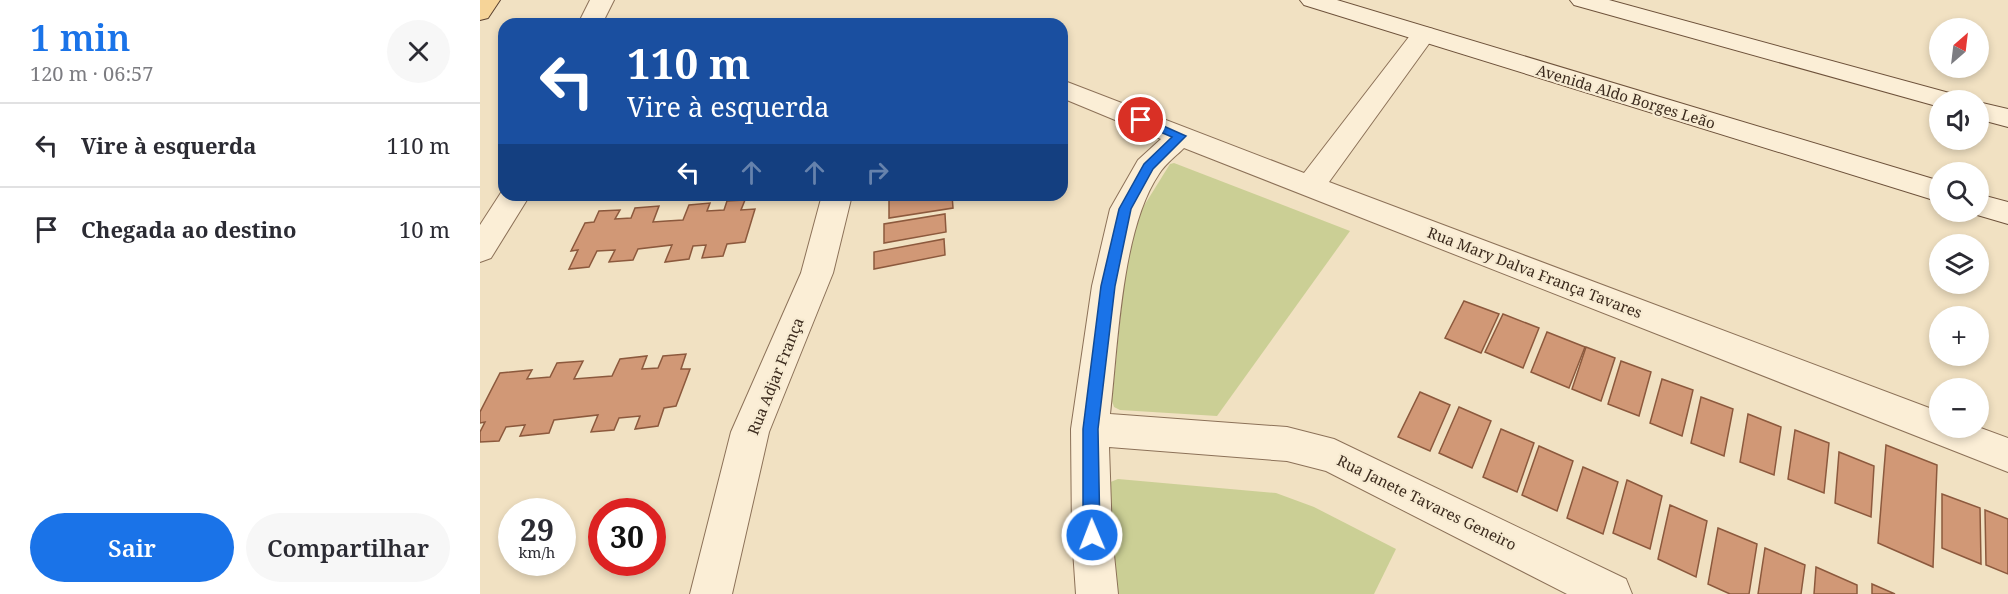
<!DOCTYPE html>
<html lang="pt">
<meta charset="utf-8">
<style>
:root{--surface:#fff;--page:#f7f7f7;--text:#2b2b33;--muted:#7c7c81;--line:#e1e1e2;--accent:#1a73e8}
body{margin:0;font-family:"Noto Serif",serif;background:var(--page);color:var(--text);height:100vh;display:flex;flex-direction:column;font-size:22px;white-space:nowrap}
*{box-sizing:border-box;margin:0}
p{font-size:20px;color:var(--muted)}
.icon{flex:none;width:33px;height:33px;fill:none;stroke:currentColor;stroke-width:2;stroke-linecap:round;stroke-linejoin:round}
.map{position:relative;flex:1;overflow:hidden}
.side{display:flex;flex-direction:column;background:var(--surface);width:480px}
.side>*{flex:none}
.guide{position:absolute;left:18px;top:18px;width:570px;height:183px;border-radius:18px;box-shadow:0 3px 9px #0003;background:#1a4fa0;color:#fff;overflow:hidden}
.needle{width:39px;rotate:28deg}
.tools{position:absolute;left:1449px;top:18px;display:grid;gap:12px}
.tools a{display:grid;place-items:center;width:60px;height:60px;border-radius:50%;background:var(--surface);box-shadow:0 3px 9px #0003;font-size:30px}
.speed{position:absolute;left:18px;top:498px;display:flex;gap:12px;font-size:30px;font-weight:700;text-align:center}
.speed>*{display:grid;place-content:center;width:78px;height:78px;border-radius:50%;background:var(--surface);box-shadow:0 3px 9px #0003;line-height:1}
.speed small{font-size:15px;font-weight:400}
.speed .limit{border:9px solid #d22;background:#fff;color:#111}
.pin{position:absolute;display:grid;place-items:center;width:51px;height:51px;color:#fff;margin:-26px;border:3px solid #fff;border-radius:50%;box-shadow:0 2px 6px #0007}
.me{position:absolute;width:66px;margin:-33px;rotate:359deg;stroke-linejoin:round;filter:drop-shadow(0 0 4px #0008)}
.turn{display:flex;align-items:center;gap:21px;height:126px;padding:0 30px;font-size:27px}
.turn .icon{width:78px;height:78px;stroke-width:2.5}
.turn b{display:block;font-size:42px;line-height:51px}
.lanes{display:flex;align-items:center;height:57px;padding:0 30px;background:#0003;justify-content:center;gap:30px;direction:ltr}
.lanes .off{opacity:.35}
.round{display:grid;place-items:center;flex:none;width:63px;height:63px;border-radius:32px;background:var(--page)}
.overview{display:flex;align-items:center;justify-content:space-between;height:102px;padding:0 30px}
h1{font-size:36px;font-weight:600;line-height:45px;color:var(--accent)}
.primary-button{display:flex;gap:12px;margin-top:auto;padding:12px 30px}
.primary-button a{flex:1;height:69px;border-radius:36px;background:var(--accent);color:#fff;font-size:24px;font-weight:600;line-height:69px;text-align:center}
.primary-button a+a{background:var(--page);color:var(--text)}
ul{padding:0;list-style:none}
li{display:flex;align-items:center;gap:18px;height:84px;padding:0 30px;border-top:2px solid var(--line)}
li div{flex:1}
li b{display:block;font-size:22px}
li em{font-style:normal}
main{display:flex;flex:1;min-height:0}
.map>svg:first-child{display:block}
</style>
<main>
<section class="side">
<div class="overview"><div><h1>1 min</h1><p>120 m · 06:57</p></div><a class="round"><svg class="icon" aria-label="close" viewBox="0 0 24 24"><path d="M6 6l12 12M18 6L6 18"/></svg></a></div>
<ul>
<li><svg class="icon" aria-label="left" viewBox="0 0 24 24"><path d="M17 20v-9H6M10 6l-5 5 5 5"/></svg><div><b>Vire à esquerda</b></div><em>110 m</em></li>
<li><svg class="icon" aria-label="arrive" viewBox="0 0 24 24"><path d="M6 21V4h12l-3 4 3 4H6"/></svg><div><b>Chegada ao destino</b></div><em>10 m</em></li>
</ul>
<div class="primary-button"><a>Sair</a><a>Compartilhar</a></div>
</section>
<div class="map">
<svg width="1528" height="594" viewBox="0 0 1528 594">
<rect width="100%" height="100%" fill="#f1e1c2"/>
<g fill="#cbcf95">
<polygon points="694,163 870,231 737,416 640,410 634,407 632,401 649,235 657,217 690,164"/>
<polygon points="638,479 796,493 834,507 916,549 894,594 634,594 628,483"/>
</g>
<g fill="#d19876" stroke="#8c593d" stroke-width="1.5">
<polygon points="441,195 472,195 473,208 409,218 409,200"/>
<polygon points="265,200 261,210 275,209 265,242 247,244 243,256 222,258 226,245 213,246 209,259 185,262 192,245 158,249 153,260 129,262 135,250 117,251 109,267 89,269 98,250 91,251 105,223 114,222 119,211 140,210 135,219 151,218 155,208 179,206 173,222 187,221 203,220 209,205 230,203 227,211 244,210 247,201"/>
<polygon points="465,214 466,232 404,243 404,224"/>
<polygon points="464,239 465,255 394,269 394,252"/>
<polygon points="984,301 1019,314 1001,353 965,338"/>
<polygon points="1023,314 1059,328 1043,368 1005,352"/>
<polygon points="1067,332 1105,347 1089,388 1051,372"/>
<polygon points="1106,347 1135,358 1121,401 1092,389"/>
<polygon points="206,354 201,369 210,369 196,406 184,408 178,426 155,429 160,416 139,418 134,430 111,432 118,415 74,420 69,433 40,436 45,425 26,427 19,441 0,442 0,432 5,422 0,423 0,412 20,373 52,370 47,379 70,377 77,363 103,361 94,379 132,376 140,359 167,356 162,369 178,368 183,356"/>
<polygon points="1141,361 1171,372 1159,416 1128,404"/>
<polygon points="1182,379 1213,390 1202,436 1170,423"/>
<polygon points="940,392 970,405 950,451 918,437"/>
<polygon points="1221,397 1253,409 1244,456 1211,443"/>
<polygon points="979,407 1011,421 992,468 959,453"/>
<polygon points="1268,414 1301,427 1294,475 1260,462"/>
<polygon points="1021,429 1054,443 1037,492 1003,477"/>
<polygon points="1315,430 1349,443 1344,493 1308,479"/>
<polygon points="1406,445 1457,465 1453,567 1398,543"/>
<polygon points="1059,446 1093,461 1077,511 1042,495"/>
<polygon points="1359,452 1394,466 1391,517 1355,503"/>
<polygon points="1103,467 1138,482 1123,534 1087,518"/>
<polygon points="1147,480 1182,496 1170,549 1133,533"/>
<polygon points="1462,494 1500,508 1501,564 1462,548"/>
<polygon points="1190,505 1227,521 1216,577 1178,559"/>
<polygon points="1505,510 1528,519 1528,574 1506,565"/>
<polygon points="1238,528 1277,544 1269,594 1250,594 1228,584"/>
<polygon points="1285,548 1325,565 1321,594 1278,594"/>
<polygon points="1336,567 1377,585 1377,594 1334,594"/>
<polygon points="1392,584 1415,594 1392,594"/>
</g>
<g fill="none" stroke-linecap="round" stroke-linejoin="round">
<defs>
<g id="street">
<polygon points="110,0 134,0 122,24 98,24"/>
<path d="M944,27L953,29L956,34L849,182L1460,412V428L1498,427L1528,438V472L704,148C696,156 685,164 679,174C641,230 638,346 630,414L807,427L854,439L1146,579L1152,594H1087L846,471L807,461L629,447L632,535L638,594H596L592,535L591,429L612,286L630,209L658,160L681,139L582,98V80L824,173L935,29Z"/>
<polygon points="24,188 24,195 50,195 11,258 0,262 0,225"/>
<polygon points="342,195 372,195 353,273 289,432 252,594 210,594 251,432 321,273"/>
</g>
<g id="secondary">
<polygon points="820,0 857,0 1460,181 1460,202 824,5"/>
<polygon points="1090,0 1129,0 1473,94 1477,100 1460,100 1460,107 1094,5"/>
<polygon points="1498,102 1528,109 1528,127 1498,119"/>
<polygon points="1498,194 1528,202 1528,224 1487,212 1498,212"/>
</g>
<polygon id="primary" points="0,0 20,0 8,18 0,20"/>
</defs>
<use href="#street" stroke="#8c7158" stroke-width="2"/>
<use href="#secondary" stroke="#6e523b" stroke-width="2"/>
<use href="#primary" stroke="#593f2d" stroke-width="2"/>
<use href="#street" fill="#fbeed6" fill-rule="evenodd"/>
<use href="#secondary" fill="#fbeed6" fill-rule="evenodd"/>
<use href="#primary" fill="#f6d498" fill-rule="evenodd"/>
</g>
<polygon fill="#1a73e8" stroke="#114b97" stroke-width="1.5" points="661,116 706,136 673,169 651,209 635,286 618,429 620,535 617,540 612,543 606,540 603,535 603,429 621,286 639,209 664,164 692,137 657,122 657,117"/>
<g text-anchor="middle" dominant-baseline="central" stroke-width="4.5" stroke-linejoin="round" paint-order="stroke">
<g font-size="15" fill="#3b2a1d" stroke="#f7ebd2">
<text transform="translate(1146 96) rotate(17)">Avenida Aldo Borges Leão</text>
<text transform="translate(1055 272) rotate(21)">Rua Mary Dalva França Tavares</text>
<text transform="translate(295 376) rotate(-68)">Rua Adjar França</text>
<text transform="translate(947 502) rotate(26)">Rua Janete Tavares Geneiro</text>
</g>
</g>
</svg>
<div class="tools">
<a><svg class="needle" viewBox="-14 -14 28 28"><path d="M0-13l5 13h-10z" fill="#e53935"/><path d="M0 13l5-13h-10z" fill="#7c7c81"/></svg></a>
<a><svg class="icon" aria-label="sound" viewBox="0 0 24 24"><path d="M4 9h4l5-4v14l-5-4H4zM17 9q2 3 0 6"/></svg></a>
<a><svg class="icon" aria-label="search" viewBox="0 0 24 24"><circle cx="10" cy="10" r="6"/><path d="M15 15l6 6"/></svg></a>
<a><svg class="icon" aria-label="layers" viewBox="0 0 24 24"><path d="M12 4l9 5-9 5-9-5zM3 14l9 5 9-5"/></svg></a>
<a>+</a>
<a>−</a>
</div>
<div class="speed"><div>29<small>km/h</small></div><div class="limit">30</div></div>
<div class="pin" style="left:661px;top:120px;background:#d93025"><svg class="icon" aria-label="arrive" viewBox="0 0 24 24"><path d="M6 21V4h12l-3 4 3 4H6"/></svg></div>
<svg class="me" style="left:612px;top:535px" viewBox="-20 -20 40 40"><circle r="17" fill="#1a73e8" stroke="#fff" stroke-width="3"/><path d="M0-11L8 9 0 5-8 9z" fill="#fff"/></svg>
<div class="guide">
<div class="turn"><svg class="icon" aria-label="left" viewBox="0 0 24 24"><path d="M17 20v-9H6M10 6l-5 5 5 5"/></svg><div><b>110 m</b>Vire à esquerda</div></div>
<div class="lanes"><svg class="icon" aria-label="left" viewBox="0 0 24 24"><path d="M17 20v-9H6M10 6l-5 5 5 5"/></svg><svg class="icon off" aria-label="ahead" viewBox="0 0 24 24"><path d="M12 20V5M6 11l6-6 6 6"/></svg><svg class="icon off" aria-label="ahead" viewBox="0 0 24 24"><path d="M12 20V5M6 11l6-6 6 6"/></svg><svg class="icon off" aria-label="right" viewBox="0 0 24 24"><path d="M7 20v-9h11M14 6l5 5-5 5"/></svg></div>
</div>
</div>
</main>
